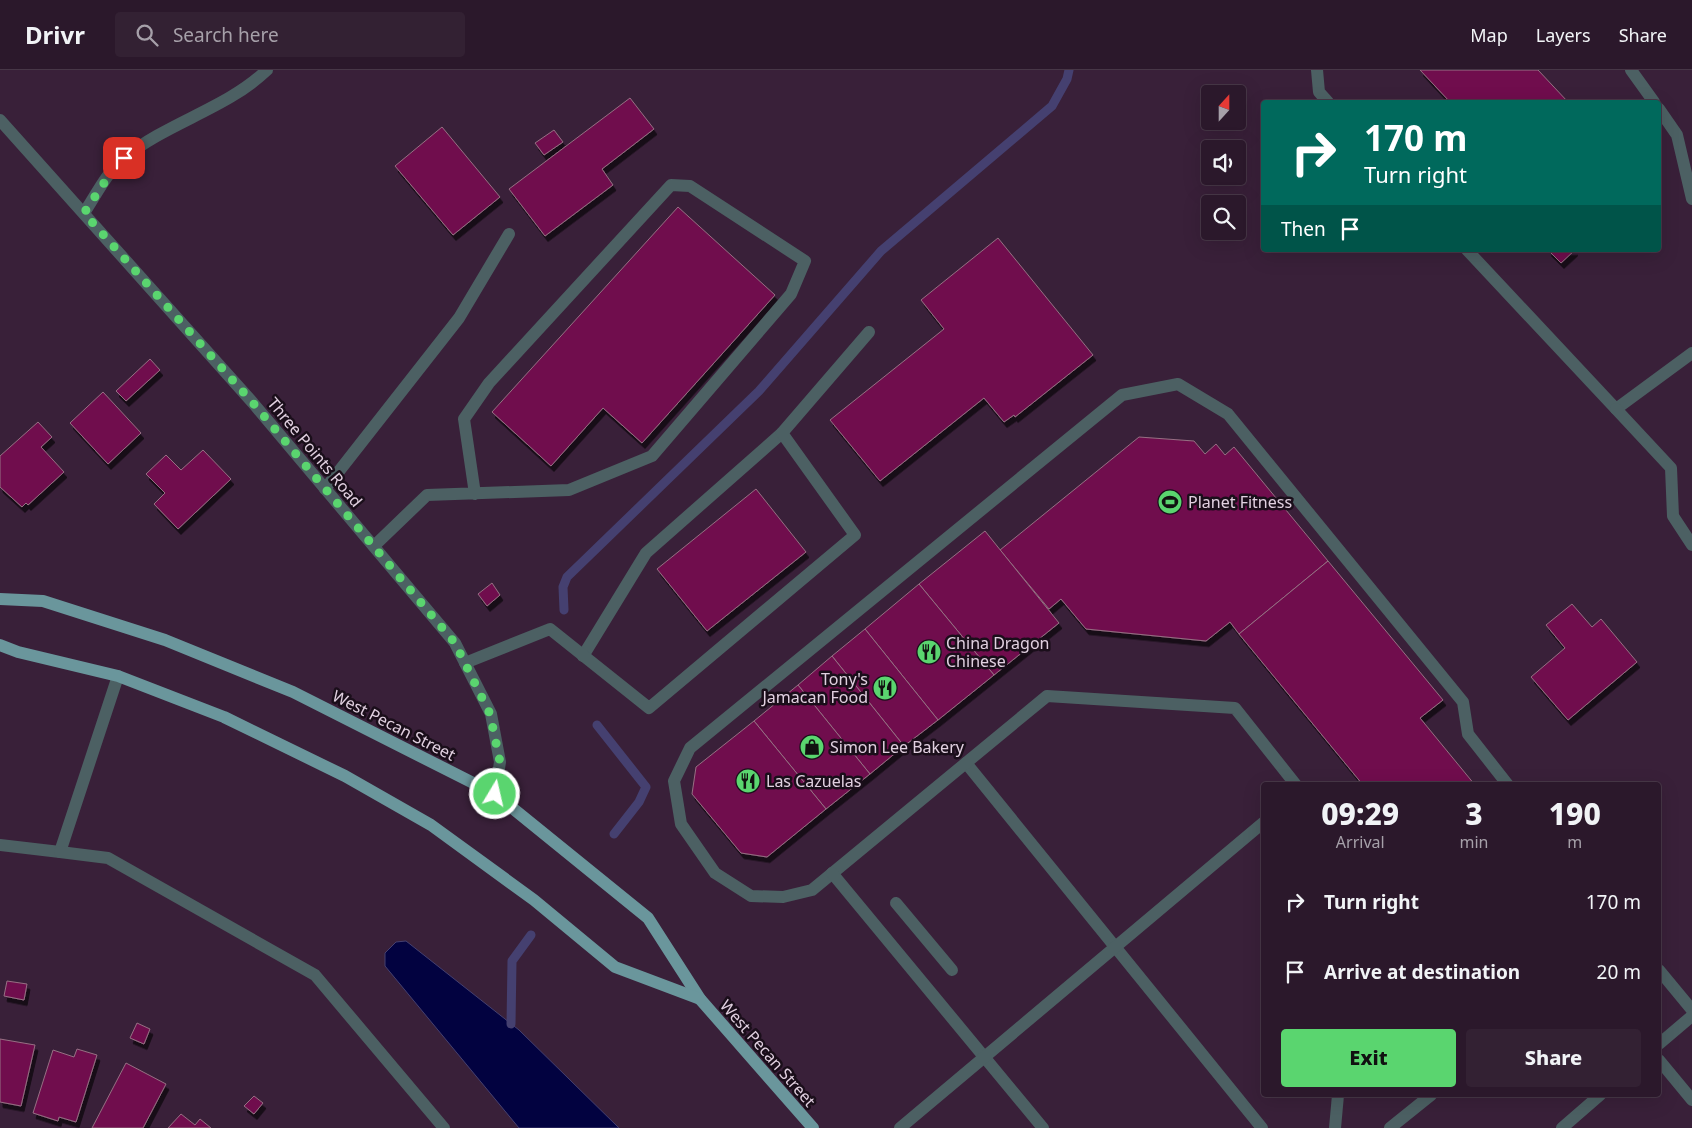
<!DOCTYPE html>
<style>
:root{--surface:#2b182b;--page:#332133;--text:#f1f3f6;--muted:#a6a0a9;--line:#473747;--accent:#5ad56f}
body{margin:0;font-family:"Noto Sans",sans-serif;background:var(--page);color:var(--text);height:100vh;display:flex;flex-direction:column;font-size:19px;white-space:nowrap}
*{box-sizing:border-box;margin:0}
p{font-size:16px;color:var(--muted)}
.icon{flex:none;width:28px;height:28px;fill:none;stroke:currentColor;stroke-width:2;stroke-linecap:round;stroke-linejoin:round}
.map{position:relative;flex:1;overflow:hidden}
.sheet{position:absolute;left:1261px;top:712px;width:400px;height:315px;display:flex;flex-direction:column;background:var(--surface);border-radius:5px;box-shadow:0 5px 20px #0002,0 0 0 1px var(--line)}
.sheet>*{flex:none}
.banner{position:absolute;left:1261px;top:30px;width:400px;height:152px;border-radius:5px;box-shadow:0 5px 20px #0002,0 0 0 1px var(--line);background:#00695c;color:#fff;overflow:hidden}
.needle{width:32px;rotate:21deg}
.buttons{position:absolute;left:1201px;top:15px;display:grid;gap:10px}
.buttons a{display:grid;place-items:center;width:45px;height:45px;border-radius:5px;background:var(--surface);box-shadow:0 5px 20px #0002,0 0 0 1px var(--line);font-size:25px}
.pin{position:absolute;display:grid;place-items:center;width:42px;height:42px;color:#fff;margin:-21px;border-radius:10px;box-shadow:0 2px 8px #0006}
.me{position:absolute;width:55px;margin:-28px;rotate:9deg;stroke-linejoin:round;filter:drop-shadow(0 0 4px #0008)}
.turn{display:flex;align-items:center;gap:18px;height:105px;padding:0 20px;font-size:22px}
.turn .icon{width:65px;height:65px;stroke-width:2.5}
.turn b{display:block;font-size:35px;line-height:42px}
.then{display:flex;align-items:center;height:48px;padding:0 20px;background:#0003;gap:10px;font-size:19px}
.eta{display:flex;justify-content:space-evenly;align-items:center;height:85px;text-align:center}
.eta b{font-size:30px;font-weight:800;line-height:35px}
.button{display:flex;gap:10px;margin-top:auto;padding:10px 20px}
.button a{flex:1;height:58px;border-radius:5px;background:var(--accent);color:#111;font-size:20px;font-weight:800;line-height:58px;text-align:center}
.button a+a{background:var(--page);color:var(--text)}
ul{padding:0;list-style:none}
li{display:flex;align-items:center;gap:15px;height:70px;padding:0 20px}
li div{flex:1}
li b{display:block;font-size:19px}
li em{font-style:normal}
header{display:flex;align-items:center;gap:30px;box-sizing:border-box;height:70px;padding:0 25px;background:var(--surface);border-bottom:1px solid var(--line)}
header strong{font-size:24px}
nav{display:flex;gap:28px;margin-inline-start:auto;font-size:18px}
.search{width:350px;height:45px;background:var(--page);display:flex;align-items:center;gap:12px;box-sizing:border-box;padding:0 18px;border-radius:5px;color:var(--muted);font-size:19px}
.map>svg:first-child{display:block}
</style>
<header>
<strong>Drivr</strong>
<div class="search"><svg class="icon" aria-label="search" viewBox="0 0 24 24"><circle cx="10" cy="10" r="6"/><path d="M15 15l6 6"/></svg>Search here</div>
<nav><a>Map</a><a>Layers</a><a>Share</a></nav>
</header>
<div class="map">
<svg width="1692" height="1058" viewBox="0 0 1692 1058">
<defs>
<filter id="shadow"><feDropShadow dx="3" dy="5.5" stdDeviation="0" flood-color="#0009"/></filter>
</defs>
<rect width="100%" height="100%" fill="#392039"/>
<polygon fill="#020240" stroke="#454070" points="406,871 519,960 619,1058 519,1058 385,896 385,883 396,872"/>
<g fill="none" stroke-linecap="round" stroke-linejoin="round">
<g stroke="#454070" stroke-width="9">
<polyline points="564,540 563,517 567,507 759,321 881,181 1052,36 1067,9 1069,0"/>
<polyline points="597,655 646,717 639,732 614,764"/>
<polyline points="511,954 512,891 531,865"/>
</g>
</g>
<g fill="#70114e" stroke="#966f83" filter="url(#shadow)">
<polygon points="1420,0 1538,0 1568,32 1450,32"/>
<polygon points="630,28 654,59 602,99 613,115 545,166 509,119"/>
<polygon points="442,57 500,127 453,165 395,96"/>
<polygon points="554,60 563,72 544,85 535,73"/>
<polygon points="678,137 775,225 642,373 603,338 551,396 492,342"/>
<polygon points="998,168 1093,285 1015,347 1014,345 1004,352 984,328 880,411 830,350 944,259 921,230"/>
<polygon points="1548,180 1575,180 1561,193"/>
<polygon points="150,289 160,300 126,331 116,321"/>
<polygon points="103,322 141,363 108,394 70,353"/>
<polygon points="38,352 52,367 41,377 64,402 28,435 26,433 22,437 0,417 0,386"/>
<polygon points="1139,367 1194,371 1205,384 1216,374 1225,385 1234,377 1328,491 1239,564 1230,552 1206,571 1086,559 1061,529 1049,539 1000,480"/>
<polygon points="203,380 231,409 178,459 154,434 165,423 146,404 166,385 181,400"/>
<polygon points="756,419 806,482 707,561 657,499"/>
<polygon points="985,461 1059,553 994,605 919,514"/>
<polygon points="1328,491 1443,630 1420,648 1475,715 1363,715 1239,564"/>
<polygon points="492,513 500,525 487,536 478,524"/>
<polygon points="919,514 994,605 938,650 865,559"/>
<polygon points="1572,534 1592,557 1601,549 1637,592 1568,650 1531,607 1565,578 1546,555"/>
<polygon points="865,559 938,650 904,676 832,586"/>
<polygon points="832,586 904,676 870,704 798,615"/>
<polygon points="798,615 870,704 826,739 754,651"/>
<polygon points="754,651 826,739 767,787 741,783 692,724 696,697"/>
<polygon points="7,911 27,914 24,930 4,926"/>
<polygon points="137,953 150,959 144,974 130,968"/>
<polygon points="0,969 35,975 21,1036 0,1032"/>
<polygon points="77,979 97,985 76,1052 59,1047 58,1051 33,1043 53,980 74,987"/>
<polygon points="126,993 166,1014 143,1058 92,1058"/>
<polygon points="254,1026 263,1033 254,1044 244,1036"/>
<polygon points="181,1044 195,1055 200,1049 211,1058 168,1058"/>
</g>
<g fill="none" stroke-linecap="round" stroke-linejoin="round">
<g stroke="#4c6063" stroke-width="12">
<polyline points="1317,0 1319,22 1328,32"/>
<polyline points="1631,0 1654,32"/>
<polyline points="1659,39 1677,65 1692,129"/>
<polyline points="0,50 253,333 455,573 491,644 500,692 495,724"/>
<path d="M84,143C96,125 107,102 124,88C168,52 226,39 267,0"/>
<polyline points="1467,180 1616,339 1692,283"/>
<polyline points="1616,339 1671,398 1673,446 1692,475"/>
<polyline points="325,419 459,248 509,164"/>
<polyline points="374,476 427,425 569,420 652,386 791,224 805,191 690,116 671,115 489,313 464,349 475,424"/>
<polyline points="583,586 646,483 782,363"/>
<polyline points="465,593 550,559 649,638 855,465 782,363 869,262"/>
<polyline points="966,693 1262,1058"/>
<polyline points="1296,715 1235,638 1047,626 812,820 783,827 751,826 715,803 681,754 674,711 690,678 1122,325 1178,314 1228,344 1463,632 1468,664 1508,715"/>
<polyline points="0,775 60,782 118,606"/>
<polyline points="60,782 108,788 315,905 444,1058"/>
<polyline points="832,803 1043,1058"/>
<polyline points="896,833 952,900"/>
<polyline points="1659,900 1692,940"/>
<polyline points="1659,974 1692,946"/>
<polyline points="1659,990 1692,1030"/>
<polyline points="900,1058 1264,752"/>
<polyline points="1335,1058 1338,1025"/>
<polyline points="1390,1058 1431,1025"/>
<polyline points="1562,1058 1600,1025"/>
</g>
<g stroke="#6a969c" stroke-width="12">
<polyline points="0,529 43,531 165,570 293,622 495,724 648,848 700,929 813,1058"/>
<polyline points="0,575 18,582 118,606 224,647 345,706 431,755 534,830 615,897 700,929"/>
</g>
</g>
<g fill="none" stroke-linecap="round" stroke-linejoin="round">
<polyline stroke="#5ad56f" stroke-width="9" stroke-dasharray="0 16.2" points="124,88 112,101 84,143 253,333 455,573 490,644 500,692 495,724"/>
</g>
<defs>
<symbol id="stadium-disc" viewBox="-11 -11 22 22"><circle r="9.5" fill="#5ad56f" stroke="#1a0e1a"/><path d="M0-5a6.5 5 0 1 0 0 10a6.5 5 0 1 0 0-10ZM-3.5-1.8h7v3.6h-7Z" fill="#111"/></symbol>
<symbol id="restaurant-disc" viewBox="-11 -11 22 22"><circle r="9.5" fill="#5ad56f" stroke="#1a0e1a"/><path d="M-5-6h1v4h1v-4h1v4h1v-4h1v5L-1.5 .5V6h-2V.5L-5-1ZM5-6V6H3V1.5H1.5Q1.5-4 5-6Z" fill="#111"/></symbol>
<symbol id="shop-disc" viewBox="-11 -11 22 22"><circle r="9.5" fill="#5ad56f" stroke="#1a0e1a"/><path d="M-5-2.5h2.3a2.7 3.5 0 0 1 5.4 0H5L5.5 6h-11ZM-1.5-2.5h3a1.5 2.3 0 0 0-3 0Z" fill="#111"/></symbol>
</defs>
<g fill-rule="evenodd">
<use href="#stadium-disc" x="1156" y="418" width="28" height="28"/>
<use href="#restaurant-disc" x="915" y="568" width="28" height="28"/>
<use href="#restaurant-disc" x="871" y="604" width="28" height="28"/>
<use href="#shop-disc" x="798" y="663" width="28" height="28"/>
<use href="#restaurant-disc" x="734" y="697" width="28" height="28"/>
</g>
<g text-anchor="middle" dominant-baseline="central" stroke-width="5" stroke-linejoin="round" paint-order="stroke">
<g font-size="16" fill="#e1d0e0" stroke="#1a0e1a">
<text transform="translate(315 382) rotate(50)">Three Points Road</text>
<text transform="translate(394 655) rotate(27)">West Pecan Street</text>
<text transform="translate(768 983) rotate(49)">West Pecan Street</text>
</g>
<g font-size="16" fill="#e1d0e0" stroke="#1a0e1a" text-anchor="start">
<text x="1188" y="432">Planet Fitness</text>
<text x="946" y="573">China Dragon<tspan x="946" dy="18">Chinese</tspan></text>
<text x="868" y="609" text-anchor="end">Tony's<tspan x="868" dy="18">Jamacan Food</tspan></text>
<text x="830" y="677">Simon Lee Bakery</text>
<text x="766" y="711">Las Cazuelas</text>
</g>
</g>
</svg>
<div class="buttons">
<a><svg class="needle" viewBox="-14 -14 28 28"><path d="M0-13l5 13h-10z" fill="#e53935"/><path d="M0 13l5-13h-10z" fill="#a6a0a9"/></svg></a>
<a><svg class="icon" aria-label="sound" viewBox="0 0 24 24"><path d="M4 9h4l5-4v14l-5-4H4zM17 9q2 3 0 6"/></svg></a>
<a><svg class="icon" aria-label="search" viewBox="0 0 24 24"><circle cx="10" cy="10" r="6"/><path d="M15 15l6 6"/></svg></a>
</div>
<div class="pin" style="left:124px;top:88px;background:#d93025"><svg class="icon" aria-label="arrive" viewBox="0 0 24 24"><path d="M6 21V4h12l-3 4 3 4H6"/></svg></div>
<svg class="me" style="left:495px;top:724px" viewBox="-20 -20 40 40"><circle r="17" fill="#5ad56f" stroke="#fff" stroke-width="3"/><path d="M0-11L8 9 0 5-8 9z" fill="#fff"/></svg>
<div class="banner">
<div class="turn"><svg class="icon" aria-label="right" viewBox="0 0 24 24"><path d="M7 20v-9h11M14 6l5 5-5 5"/></svg><div><b>170 m</b>Turn right</div></div>
<div class="then">Then<svg class="icon" aria-label="arrive" viewBox="0 0 24 24"><path d="M6 21V4h12l-3 4 3 4H6"/></svg></div>
</div>
<section class="sheet">
<div class="eta">
<div><b>09:29</b><p>Arrival</p></div>
<div><b>3</b><p>min</p></div>
<div><b>190</b><p>m</p></div>
</div>
<ul>
<li><svg class="icon" aria-label="right" viewBox="0 0 24 24"><path d="M7 20v-9h11M14 6l5 5-5 5"/></svg><div><b>Turn right</b></div><em>170 m</em></li>
<li><svg class="icon" aria-label="arrive" viewBox="0 0 24 24"><path d="M6 21V4h12l-3 4 3 4H6"/></svg><div><b>Arrive at destination</b></div><em>20 m</em></li>
</ul>
<div class="button"><a>Exit</a><a>Share</a></div>
</section>
</div>
